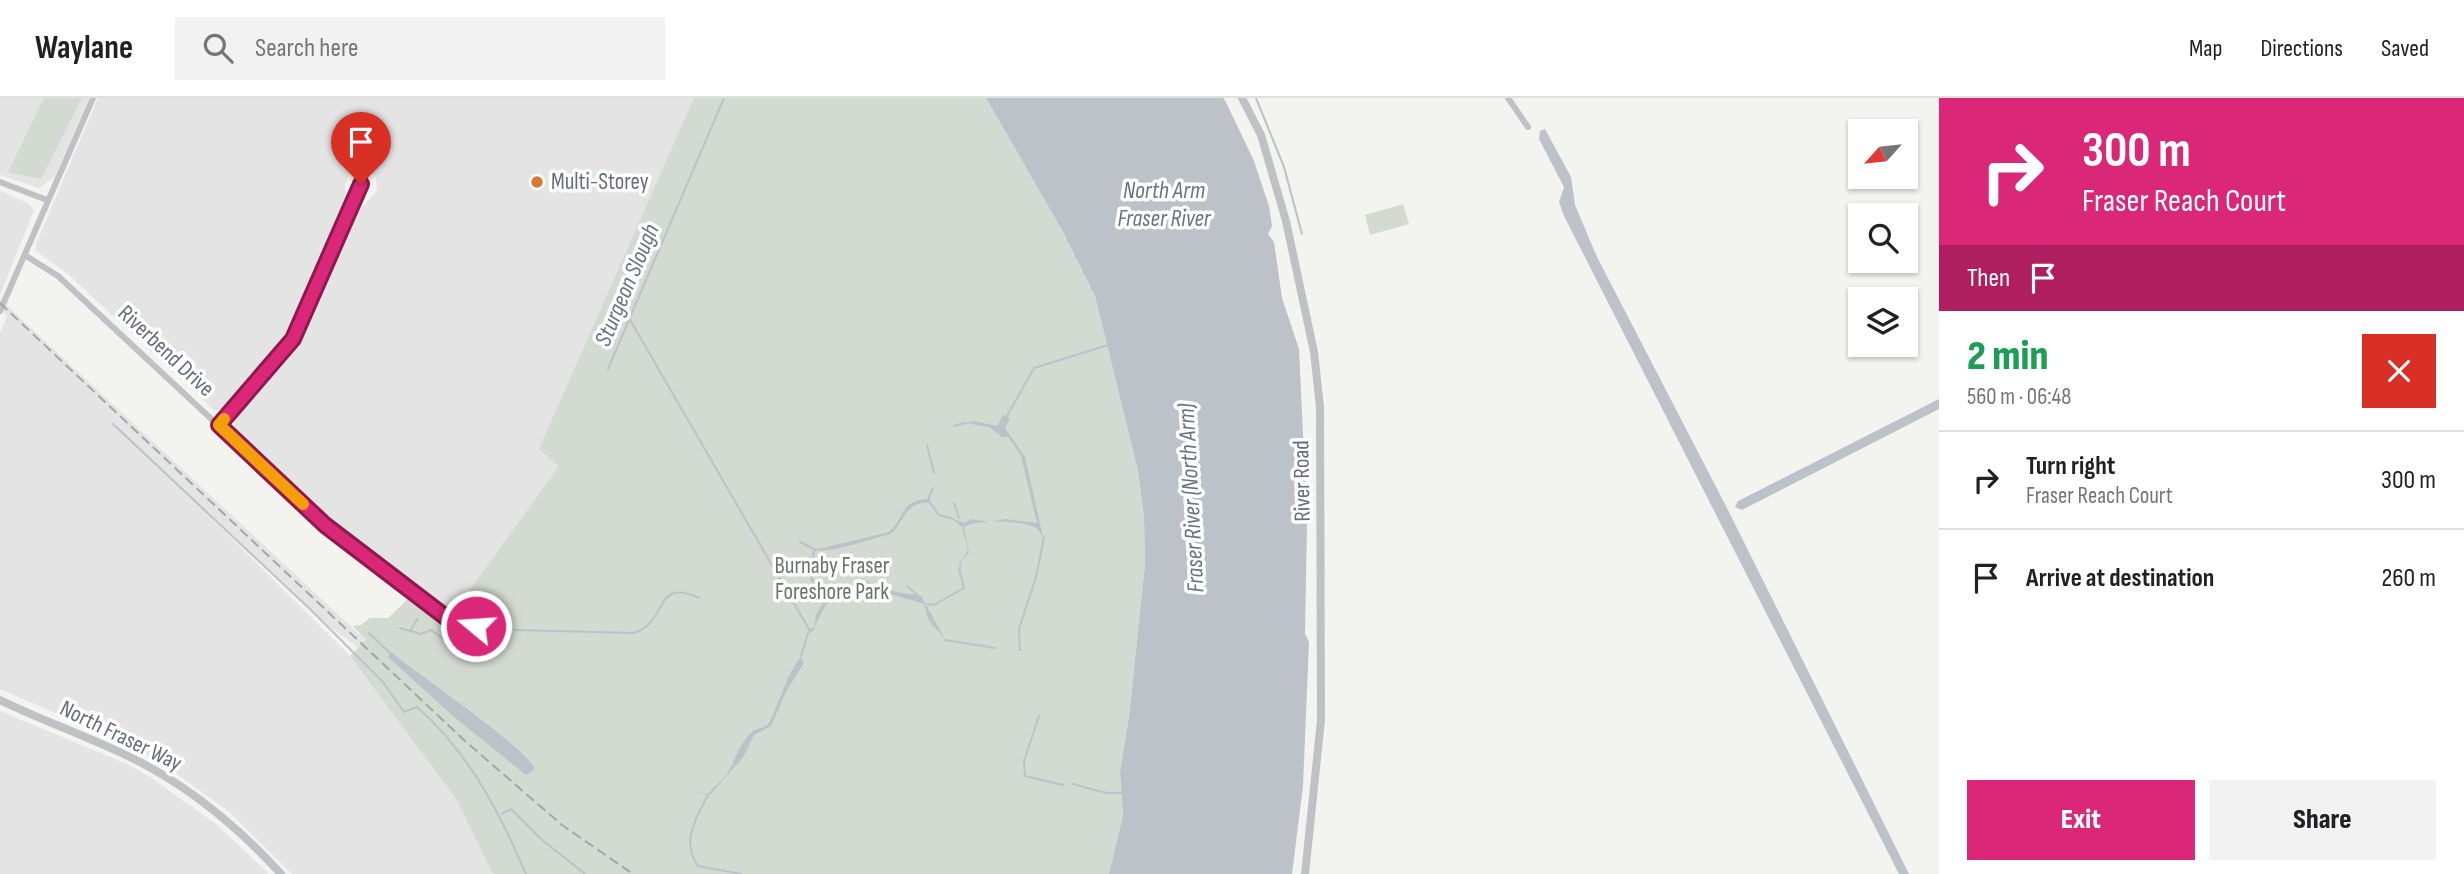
<!DOCTYPE html>
<meta charset="utf-8">
<style>
:root{--surface:#fff;--page:#f2f2f2;--text:#202124;--muted:#757577;--line:#e0e0e0;--accent:#db2777}
body{margin:0;font-family:"Sofia Sans Condensed",sans-serif;background:var(--page);color:var(--text);height:100vh;display:flex;flex-direction:column;font-size:26px;white-space:nowrap}
*{box-sizing:border-box;margin:0}
p{font-size:23px;color:var(--muted)}
.icon{flex:none;width:38px;height:38px;fill:none;stroke:currentColor;stroke-width:2;stroke-linecap:round;stroke-linejoin:round}
.map{position:relative;flex:1;overflow:hidden}
.side{display:flex;flex-direction:column;background:var(--surface);width:525px}
.side>*{flex:none}
.top-card{background:#db2777;color:#fff;overflow:hidden}
.needle{width:46px;rotate:243deg}
.controls{position:absolute;left:1848px;top:21px;display:grid;gap:14px}
.controls a{display:grid;place-items:center;width:70px;height:70px;border-radius:0px;background:var(--surface);box-shadow:0 2px 5px #0004;font-size:35px}
.pin{position:absolute;display:grid;place-items:center;width:60px;height:60px;color:#fff;margin:-72px -30px;border-radius:50% 50% 50% 0;rotate:-45deg;box-shadow:0 0 7px #0007}
.pin .icon{rotate:45deg}
.me{position:absolute;width:77px;margin:-38px;rotate:288deg;stroke-linejoin:round;filter:drop-shadow(0 0 5px #0008)}
.turn{display:flex;align-items:center;gap:24px;height:147px;padding:0 28px;font-size:32px}
.turn .icon{width:91px;height:91px;stroke-width:2.5}
.turn b{display:block;font-size:49px;line-height:60px}
.then{display:flex;align-items:center;height:66px;padding:0 28px;background:#0003;gap:14px;font-size:26px}
.round{display:grid;place-items:center;flex:none;width:74px;height:74px;border-radius:0px;background:var(--page)}
.summary{display:flex;align-items:center;justify-content:space-between;height:119px;padding:0 28px}
h1{font-size:42px;font-weight:800;line-height:52px;color:#1e9e55}
.cta{display:flex;gap:14px;margin-top:auto;padding:14px 28px}
.cta a{flex:1;height:80px;border-radius:0px;background:var(--accent);color:#fff;font-size:28px;font-weight:800;line-height:80px;text-align:center}
.cta a+a{background:var(--page);color:var(--text)}
ul{padding:0;list-style:none}
li{display:flex;align-items:center;gap:21px;height:98px;padding:0 28px;border-top:2px solid var(--line)}
li div{flex:1}
li b{display:block;font-size:26px}
li em{font-style:normal}
header{display:flex;align-items:center;gap:42px;box-sizing:border-box;height:98px;padding:0 35px;background:var(--surface);border-bottom:2px solid var(--line)}
header strong{font-size:33px}
nav{display:flex;gap:38px;margin-inline-start:auto;font-size:24px}
.search{width:490px;height:63px;background:var(--page);display:flex;align-items:center;gap:18px;box-sizing:border-box;padding:0 24px;border-radius:0px;color:var(--muted);font-size:26px}
main{display:flex;flex:1;min-height:0}
.map>svg:first-child{display:block}
</style>
<header>
<strong>Waylane</strong>
<div class="search"><svg class="icon" aria-label="search" viewBox="0 0 24 24"><circle cx="10" cy="10" r="6"/><path d="M15 15l6 6"/></svg>Search here</div>
<nav><a>Map</a><a>Directions</a><a>Saved</a></nav>
</header>
<main>
<div class="map">
<svg width="1939" height="776" viewBox="0 0 1939 776">
<rect width="100%" height="100%" fill="#f3f3f0"/>
<g fill="#e3e4e3">
<polygon points="0,0 89,0 55,78 39,90 0,77"/>
<polygon points="98,0 694,0 560,367 453,515 332,424 234,330 235,321 298,250 360,111 377,93 376,79 364,71 349,77 345,87 346,105 284,244 224,310 215,313 69,177 36,153 36,146"/>
<polygon points="0,93 28,105 34,112 0,197"/>
<polygon points="0,201 553,717 371,559 330,529 158,367 350,558 456,701 493,776 292,776 228,713 163,666 108,638 0,591 0,235 7,218 0,210"/>
<polygon points="0,613 127,666 150,679 215,725 269,776 0,776"/>
</g>
<g fill="#d3dad1">
<polygon points="44,0 82,0 41,81 8,74"/>
<path d="M694,0H986L1063,134L1095,198L1138,373L1144,418L1145,466L1129,619L1120,674L1123,717L1109,776H493L456,701L350,558L366,542L353,528L361,527L370,520H388L408,501L470,546L481,547L492,538L493,526C483,505 470,520 453,515L559,368L539,351Z"/>
<polygon points="1403,106 1409,126 1370,137 1365,117"/>
</g>
<g fill="#bcc2c8">
<polygon points="986,0 1223,0 1240,19 1263,78 1277,137 1285,200 1301,249 1309,314 1312,610 1294,776 1109,776 1123,717 1120,674 1129,619 1145,466 1144,418 1138,373 1095,198 1063,134"/>
<polygon points="1545,31 1571,79 1575,107 1597,159 1727,410 1909,776 1899,776 1564,118 1559,104 1564,89 1539,41 1540,33"/>
<polygon points="1939,301 1939,311 1742,412 1735,409 1738,403"/>
<path d="M1003,317L1010,320L1005,330L1025,359L1043,439C1041,436 1039,433 1036,430C1025,422 973,422 964,429L969,455L962,462L960,474L959,466L968,452L962,429L951,420L964,425L972,421L990,424L1005,421L1037,425L1021,358L1008,339H1002L989,329L965,325L974,323L997,328Z"/>
<path d="M930,401L929,405C905,403 905,424 891,436C873,440 830,456 814,452L889,434C906,419 899,402 930,401Z"/>
<path d="M812,479L827,496L841,501L868,483L880,491L921,498L945,541L929,523L924,506C908,500 881,496 870,486L863,487L845,504L829,500L814,530L816,517L826,499L811,483Z"/>
<path d="M391,554C416,575 528,651 535,671L526,677L454,619L388,559Z"/>
<path d="M801,559L804,565L786,594L771,628L754,637L744,658L711,696L708,697L690,693L708,696C714,688 721,684 727,676C736,661 738,647 752,634C757,629 766,632 770,623C780,603 786,577 801,559Z"/>
</g>
<polygon fill="#f3f3f0" points="1224,0 1228,0 1243,17 1266,77 1281,137 1288,199 1305,248 1312,313 1314,471 1311,515 1315,608 1298,776 1292,776 1303,688 1309,544 1305,536 1307,422 1299,251 1282,200 1274,144 1268,136 1272,128 1269,108 1254,63"/>
<g fill="none" stroke-linecap="round" stroke-linejoin="round">
<g stroke="#bcc2c8" stroke-width="2">
<polyline points="1256,0 1284,69 1302,136"/>
<polyline points="629,220 810,533"/>
<polyline points="608,271 724,0"/>
<polyline points="1007,318 1034,270 1108,247"/>
<path d="M113,326L312,513L383,584L404,614L417,609C469,655 499,713 526,776"/>
<polyline points="954,328 966,325"/>
<polyline points="927,347 934,375"/>
<polyline points="929,403 939,417 953,421"/>
<polyline points="927,404 933,390"/>
<polyline points="954,405 959,420"/>
<polyline points="800,444 816,452"/>
<polyline points="811,481 814,453"/>
<polyline points="907,488 918,498"/>
<polyline points="928,506 934,507 964,490 959,471"/>
<polyline points="400,530 421,536 431,532 446,543"/>
<path d="M515,532L634,535C669,524 653,479 699,500"/>
<polyline points="410,533 418,520"/>
<polyline points="369,535 391,556"/>
<polyline points="945,542 995,550"/>
<polyline points="1020,552 1019,531 1036,479 1044,439"/>
<polyline points="801,558 808,535 814,530"/>
<polyline points="1039,618 1024,663 1025,678 1063,687"/>
<polyline points="1073,686 1106,695 1123,695"/>
<path d="M708,697C695,722 681,743 698,768L741,776"/>
<polyline points="502,716 511,711 541,741 585,776"/>
</g>
<g stroke="#bfc1c5" stroke-width="6">
<polyline points="1508,0 1528,29"/>
<polyline points="0,84 47,102"/>
<polyline points="26,158 58,178 325,427 452,524 465,529 476,528"/>
<polyline points="0,213 93,0"/>
<polyline points="219,327 293,241 361,86"/>
</g>
<g stroke="#bfc1c5" stroke-width="8">
<polyline points="1242,0 1261,37 1286,123 1314,254 1320,309 1321,622 1305,776"/>
<path d="M0,602C45,624 93,640 138,663C192,691 240,731 281,776"/>
</g>
<polyline stroke="#a2a5ab" stroke-width="2" stroke-dasharray="10 5" stroke-linecap="butt" points="0,205 465,643 562,727 633,776"/>
</g>
<g fill="none" stroke-linecap="round" stroke-linejoin="round">
<defs>
<polyline id="route" points="361,86 293,241 219,327 325,427 452,524 465,529 476,528"/>
</defs>
<use href="#route" stroke="#8e194d" stroke-width="18"/>
<use href="#route" stroke="#db2777" stroke-width="12"/>
<polyline stroke="#f59e0b" stroke-width="12" points="224,321 219,327 303,406"/>
</g>
<circle fill="#d07c34" stroke="#fff" stroke-width="2.5" cx="537" cy="84" r="7"/>
<g text-anchor="middle" dominant-baseline="central" stroke-width="7" stroke-linejoin="round" paint-order="stroke">
<g font-size="23" fill="#656d7e" stroke="#fff" text-anchor="start">
<text x="551" y="84">Multi-Storey</text>
</g>
<g font-size="23" fill="#656d7e" stroke="#fff">
<text transform="translate(166 253) rotate(43)">Riverbend Drive</text>
<text transform="translate(1302 383) rotate(-91)">River Road</text>
<text transform="translate(121 638) rotate(26)">North Fraser Way</text>
</g>
<g font-size="23" fill="#647664" stroke="#fff">
<text x="832" y="468">Burnaby Fraser<tspan x="832" dy="26">Foreshore Park</tspan></text>
</g>
<g font-size="24" font-style="italic" fill="#667482" stroke="#fff">
<text x="1164" y="92">North Arm<tspan x="1164" dy="28">Fraser River</tspan></text>
<text transform="translate(627 187) rotate(-67)">Sturgeon Slough</text>
<text transform="translate(1191 400) rotate(-93)">Fraser River (North Arm)</text>
</g>
</g>
</svg>
<div class="controls">
<a><svg class="needle" viewBox="-14 -14 28 28"><path d="M0-13l5 13h-10z" fill="#e53935"/><path d="M0 13l5-13h-10z" fill="#757577"/></svg></a>
<a><svg class="icon" aria-label="search" viewBox="0 0 24 24"><circle cx="10" cy="10" r="6"/><path d="M15 15l6 6"/></svg></a>
<a><svg class="icon" aria-label="layers" viewBox="0 0 24 24"><path d="M12 4l9 5-9 5-9-5zM3 14l9 5 9-5"/></svg></a>
</div>
<div class="pin" style="left:361px;top:86px;background:#d93025"><svg class="icon" aria-label="arrive" viewBox="0 0 24 24"><path d="M6 21V4h12l-3 4 3 4H6"/></svg></div>
<svg class="me" style="left:476px;top:528px" viewBox="-20 -20 40 40"><circle r="17" fill="#db2777" stroke="#fff" stroke-width="3"/><path d="M0-11L8 9 0 5-8 9z" fill="#fff"/></svg>
</div>
<section class="side">
<div class="top-card">
<div class="turn"><svg class="icon" aria-label="right" viewBox="0 0 24 24"><path d="M7 20v-9h11M14 6l5 5-5 5"/></svg><div><b>300 m</b>Fraser Reach Court</div></div>
<div class="then">Then<svg class="icon" aria-label="arrive" viewBox="0 0 24 24"><path d="M6 21V4h12l-3 4 3 4H6"/></svg></div>
</div>
<div class="summary"><div><h1>2 min</h1><p>560 m · 06:48</p></div><a class="round" style="background:#d93025;color:#fff"><svg class="icon" aria-label="close" viewBox="0 0 24 24"><path d="M6 6l12 12M18 6L6 18"/></svg></a></div>
<ul>
<li><svg class="icon" aria-label="right" viewBox="0 0 24 24"><path d="M7 20v-9h11M14 6l5 5-5 5"/></svg><div><b>Turn right</b><p>Fraser Reach Court</p></div><em>300 m</em></li>
<li><svg class="icon" aria-label="arrive" viewBox="0 0 24 24"><path d="M6 21V4h12l-3 4 3 4H6"/></svg><div><b>Arrive at destination</b></div><em>260 m</em></li>
</ul>
<div class="cta"><a>Exit</a><a>Share</a></div>
</section>
</main>
